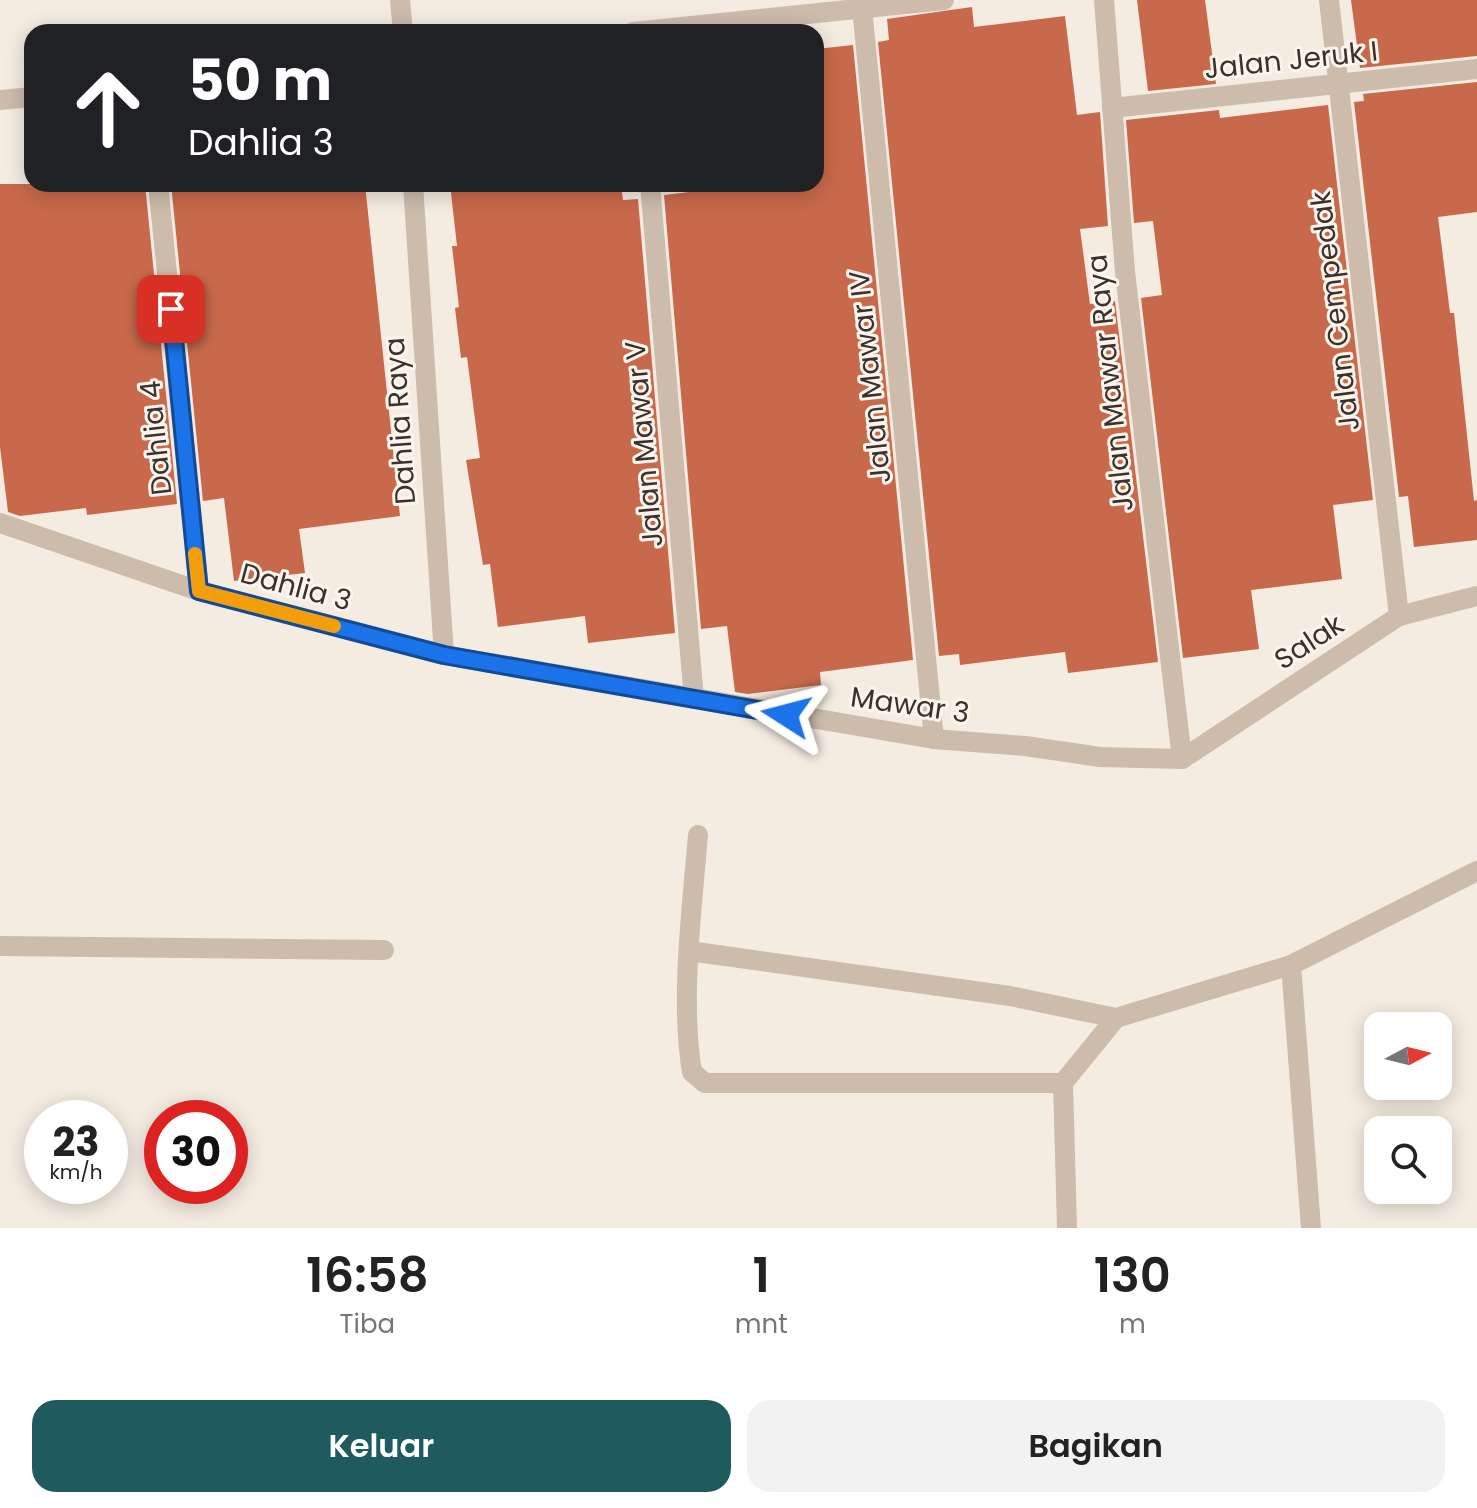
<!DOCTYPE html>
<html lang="id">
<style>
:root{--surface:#fff;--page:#f2f2f2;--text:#222;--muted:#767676;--accent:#1f5a5e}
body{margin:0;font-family:Poppins,sans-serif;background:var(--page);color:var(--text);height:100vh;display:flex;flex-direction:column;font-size:30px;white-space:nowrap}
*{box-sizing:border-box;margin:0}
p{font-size:26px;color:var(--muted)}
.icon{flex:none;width:44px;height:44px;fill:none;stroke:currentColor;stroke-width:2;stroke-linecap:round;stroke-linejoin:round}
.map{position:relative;height:1228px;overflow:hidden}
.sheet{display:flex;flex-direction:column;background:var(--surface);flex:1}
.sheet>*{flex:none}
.hud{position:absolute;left:24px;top:24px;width:800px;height:168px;border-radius:24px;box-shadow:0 4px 20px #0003;background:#202124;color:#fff;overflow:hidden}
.needle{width:52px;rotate:83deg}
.controls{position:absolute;left:1364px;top:1012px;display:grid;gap:16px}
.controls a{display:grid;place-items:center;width:88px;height:88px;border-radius:16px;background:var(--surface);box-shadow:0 4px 20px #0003;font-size:40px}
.speed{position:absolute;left:24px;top:1100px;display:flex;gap:16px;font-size:40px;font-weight:700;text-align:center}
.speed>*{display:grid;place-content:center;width:104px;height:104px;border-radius:50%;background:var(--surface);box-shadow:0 4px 20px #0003;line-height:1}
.speed small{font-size:20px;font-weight:400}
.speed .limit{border:12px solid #d22;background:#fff;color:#111}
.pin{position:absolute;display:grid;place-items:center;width:68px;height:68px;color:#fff;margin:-34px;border-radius:16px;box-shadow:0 4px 12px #0006}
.me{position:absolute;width:88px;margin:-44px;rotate:279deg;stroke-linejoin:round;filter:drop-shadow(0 0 6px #0008)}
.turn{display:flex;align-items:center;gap:28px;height:168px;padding:0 32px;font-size:36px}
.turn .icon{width:104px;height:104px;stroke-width:2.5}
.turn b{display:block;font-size:56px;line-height:68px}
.eta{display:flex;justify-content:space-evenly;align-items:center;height:136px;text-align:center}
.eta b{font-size:48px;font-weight:600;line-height:56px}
.cta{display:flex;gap:16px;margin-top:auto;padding:16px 32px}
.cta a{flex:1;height:92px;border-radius:24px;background:var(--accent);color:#fff;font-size:32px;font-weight:600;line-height:92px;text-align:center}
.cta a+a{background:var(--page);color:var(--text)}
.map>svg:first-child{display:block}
</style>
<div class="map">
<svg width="1477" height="1228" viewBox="0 0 1477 1228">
<rect width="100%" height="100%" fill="#f4ebe1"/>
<g fill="#c8694b">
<polygon points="1137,0 1205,0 1216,84 1148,91"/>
<polygon points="1351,0 1477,0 1477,56 1360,68"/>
<polygon points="972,7 974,27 1065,16 1077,115 1100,112 1108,226 1080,229 1090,304 1115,301 1158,662 1068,673 1065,652 960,665 959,654 939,656 878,42 889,40 887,19"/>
<polygon points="853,45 913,660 820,672 821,685 748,694 735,692 727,626 701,629 664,195 756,184 816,184 816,49"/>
<polygon points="1477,82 1477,212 1438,217 1450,313 1454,313 1474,501 1477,500 1477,540 1414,547 1408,496 1399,497 1354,102 1364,101 1363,94"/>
<polygon points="1328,105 1373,500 1333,505 1342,579 1251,590 1259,649 1183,658 1141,298 1162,295 1153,221 1134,223 1126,120 1219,110 1220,118"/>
<polygon points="0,184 145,184 177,504 87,515 86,508 20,516 8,512 0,447"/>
<polygon points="171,184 365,184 400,516 299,529 305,573 234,581 224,498 203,501"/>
<polygon points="450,184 621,184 623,200 638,199 675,633 588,643 585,616 498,627 490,564 483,565 466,460 480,458 467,357 461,358 455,308 459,307 452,246 457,246"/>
</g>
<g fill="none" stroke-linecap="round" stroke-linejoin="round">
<g stroke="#cdbbac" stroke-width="20">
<polyline points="400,0 403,32"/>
<polyline points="1104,0 1125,272 1182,759"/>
<polyline points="1329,0 1399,616"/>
<polyline points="862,8 934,739"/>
<polyline points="633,32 944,0"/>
<polyline points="0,100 32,97"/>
<polyline points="1112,108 1477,69"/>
<polyline points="158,184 199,591"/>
<polyline points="413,184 444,655"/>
<polyline points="650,184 694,699"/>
<polyline points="0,523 199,591 444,655 934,739 1025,746 1100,757 1182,759"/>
<polyline points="1182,759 1399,616 1477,596"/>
<path d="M698,835C692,908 680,1000 692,1072L705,1083H1063"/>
<polyline points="0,946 384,950"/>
<polyline points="689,951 1010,996 1116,1018 1291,965 1477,871"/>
<polyline points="1291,965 1311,1228"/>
<polyline points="1067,1228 1063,1083 1116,1018"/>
</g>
</g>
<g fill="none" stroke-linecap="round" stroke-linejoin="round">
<defs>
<polyline id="route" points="171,309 199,591 444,655 786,715"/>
</defs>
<use href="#route" stroke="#114b97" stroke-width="20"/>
<use href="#route" stroke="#1a73e8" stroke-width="14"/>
<polyline stroke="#f59e0b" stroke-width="14" points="195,554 199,591 334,626"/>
</g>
<g text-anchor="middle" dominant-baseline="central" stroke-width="6" stroke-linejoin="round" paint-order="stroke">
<g font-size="28" fill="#3b302b" stroke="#fbf5ee">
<text transform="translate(1291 60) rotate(-6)">Jalan Jeruk I</text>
<text transform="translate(1335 311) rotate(-97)">Jalan Cempedak</text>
<text transform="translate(870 377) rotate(-96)">Jalan Mawar IV</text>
<text transform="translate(1110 383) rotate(-96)">Jalan Mawar Raya</text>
<text transform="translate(400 421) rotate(-94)">Dahlia Raya</text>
<text transform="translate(156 438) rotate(-96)">Dahlia 4</text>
<text transform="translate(644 444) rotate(-95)">Jalan Mawar V</text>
<text transform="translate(296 587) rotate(15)">Dahlia 3</text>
<text transform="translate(1309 642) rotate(-33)">Salak</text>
<text transform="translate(910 705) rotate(8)">Mawar 3</text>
</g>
</g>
</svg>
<div class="controls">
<a><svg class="needle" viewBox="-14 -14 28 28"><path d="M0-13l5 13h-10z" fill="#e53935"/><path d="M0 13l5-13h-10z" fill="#767676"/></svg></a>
<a><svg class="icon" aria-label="search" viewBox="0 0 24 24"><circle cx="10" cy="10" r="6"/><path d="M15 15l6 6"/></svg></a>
</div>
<div class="speed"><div>23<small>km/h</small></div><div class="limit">30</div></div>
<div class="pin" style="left:171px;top:309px;background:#d93025"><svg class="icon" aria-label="arrive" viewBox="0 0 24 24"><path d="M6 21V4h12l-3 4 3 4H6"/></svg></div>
<svg class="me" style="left:786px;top:715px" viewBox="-20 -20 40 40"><path d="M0-17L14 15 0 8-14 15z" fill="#1a73e8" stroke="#fff" stroke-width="4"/></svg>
<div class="hud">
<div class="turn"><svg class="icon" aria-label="ahead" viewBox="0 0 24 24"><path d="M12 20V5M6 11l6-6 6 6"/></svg><div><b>50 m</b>Dahlia 3</div></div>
</div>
</div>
<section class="sheet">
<div class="eta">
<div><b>16:58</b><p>Tiba</p></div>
<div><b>1</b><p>mnt</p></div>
<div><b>130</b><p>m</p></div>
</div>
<div class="cta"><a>Keluar</a><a>Bagikan</a></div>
</section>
